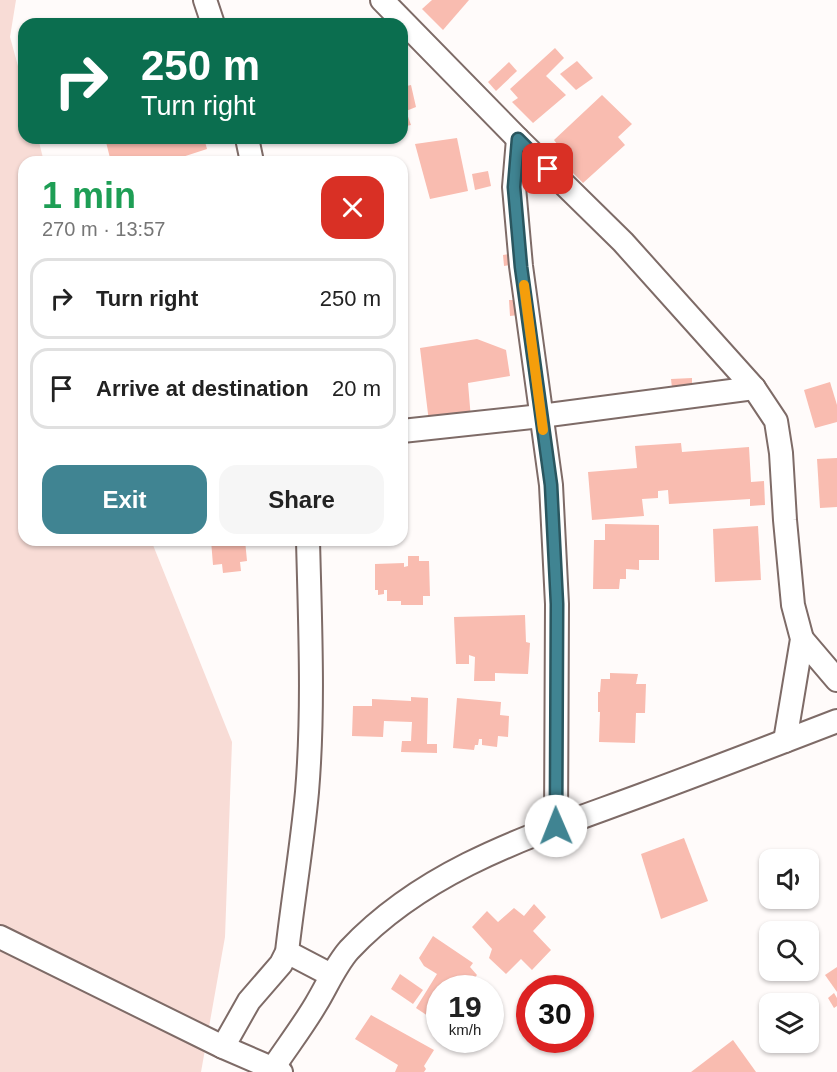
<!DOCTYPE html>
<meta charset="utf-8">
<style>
:root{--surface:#fff;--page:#f6f6f6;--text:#222;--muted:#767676;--line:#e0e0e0;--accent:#408492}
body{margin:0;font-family:Arial,sans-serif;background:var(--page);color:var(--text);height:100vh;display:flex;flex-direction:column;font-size:22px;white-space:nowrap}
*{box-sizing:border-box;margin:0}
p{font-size:20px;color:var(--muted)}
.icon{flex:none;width:33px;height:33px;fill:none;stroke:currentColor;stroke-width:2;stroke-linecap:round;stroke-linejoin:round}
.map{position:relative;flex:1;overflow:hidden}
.side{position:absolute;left:18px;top:156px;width:390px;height:390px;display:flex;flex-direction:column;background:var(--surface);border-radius:18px;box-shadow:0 2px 4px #0004}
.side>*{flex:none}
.top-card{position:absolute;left:18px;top:18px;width:390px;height:126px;border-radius:18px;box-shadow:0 2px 4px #0004;background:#0b6e4f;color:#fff;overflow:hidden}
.fabs{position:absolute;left:759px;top:849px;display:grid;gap:12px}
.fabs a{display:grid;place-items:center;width:60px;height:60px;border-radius:12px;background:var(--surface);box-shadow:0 2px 4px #0004;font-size:30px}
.speed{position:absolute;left:426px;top:975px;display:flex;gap:12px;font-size:30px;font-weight:700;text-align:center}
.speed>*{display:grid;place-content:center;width:78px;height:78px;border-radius:50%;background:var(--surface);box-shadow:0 2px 4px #0004;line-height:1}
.speed small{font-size:15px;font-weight:400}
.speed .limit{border:9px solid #d22;background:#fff;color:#111}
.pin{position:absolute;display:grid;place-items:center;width:51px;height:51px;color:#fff;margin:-26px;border-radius:12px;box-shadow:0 3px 9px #0006}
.me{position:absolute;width:66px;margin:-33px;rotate:359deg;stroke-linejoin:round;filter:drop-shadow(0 0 4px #0008)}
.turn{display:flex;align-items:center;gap:21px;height:126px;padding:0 24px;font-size:27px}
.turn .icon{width:78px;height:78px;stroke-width:2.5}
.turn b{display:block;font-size:42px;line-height:51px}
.round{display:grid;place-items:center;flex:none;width:63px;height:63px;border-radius:18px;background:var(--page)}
.summary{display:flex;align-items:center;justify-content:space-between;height:102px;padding:0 24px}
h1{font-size:36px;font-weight:700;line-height:45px;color:#1e9e55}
.cta{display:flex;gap:12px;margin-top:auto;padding:12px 24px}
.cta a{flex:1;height:69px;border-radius:18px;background:var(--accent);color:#fff;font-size:24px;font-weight:700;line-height:69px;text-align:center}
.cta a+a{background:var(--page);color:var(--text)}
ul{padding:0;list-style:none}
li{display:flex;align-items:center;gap:18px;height:81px;margin:0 12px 9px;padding:0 12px;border:3px solid var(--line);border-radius:18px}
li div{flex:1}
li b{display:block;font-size:22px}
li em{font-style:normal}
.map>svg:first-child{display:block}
</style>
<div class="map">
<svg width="837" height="1072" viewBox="0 0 837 1072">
<rect width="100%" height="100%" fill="#fffbfa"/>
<polygon fill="#f8dcd6" points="0,0 16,0 10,37 24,88 24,138 38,138 44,162 24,162 24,540 151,540 232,742 225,937 201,1072 0,1072"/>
<g fill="#f9bcb0">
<polygon points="432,0 469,0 443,30 422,9"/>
<polygon points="555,48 564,58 546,76 566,95 533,123 512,102 518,98 510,89"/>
<polygon points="577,61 593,78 576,90 560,74"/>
<polygon points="509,62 517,71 496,91 488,82"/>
<polygon points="411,85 416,107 406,111 411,125 402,127 402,87"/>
<polygon points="602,95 632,124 618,137 625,145 583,183 555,155 561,149 554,140"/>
<polygon points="105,138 204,138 207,149 167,162 111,162"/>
<polygon points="457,138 468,191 430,199 415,144"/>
<polygon points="488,171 491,186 475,190 472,174"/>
<polygon points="509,254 510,265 504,266 503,255"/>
<polygon points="509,300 518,300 519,315 510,316"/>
<polygon points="477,339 506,350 510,376 468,383 471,419 429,422 420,348"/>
<polygon points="692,378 692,388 672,388 671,379"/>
<polygon points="830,382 837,405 837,422 815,428 804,390"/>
<polygon points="681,443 682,452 749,447 751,482 764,481 765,505 750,506 750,499 669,504 668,490 658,491 658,498 642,499 644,516 592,520 588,472 637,468 635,446"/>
<polygon points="837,458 837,507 820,508 817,459"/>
<polygon points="605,524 659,525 659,560 639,560 639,570 626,569 626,579 620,579 619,589 593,589 594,540 605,540"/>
<polygon points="758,526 761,580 715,582 713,529"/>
<polygon points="211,540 245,540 247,561 240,562 241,571 223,573 222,564 213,565"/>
<polygon points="408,556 419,556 419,561 429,561 430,596 423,596 423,605 401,605 401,601 387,601 387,590 384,590 384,594 378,595 378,590 375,590 375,564 404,563 404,567 408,566"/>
<polygon points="525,615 526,642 530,643 528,674 495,673 495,681 474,681 475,657 469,655 469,664 456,664 454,617"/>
<polygon points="610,673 638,674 636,684 646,684 645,713 636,713 635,743 599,742 600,712 598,712 598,692 600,692 601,679 610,679"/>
<polygon points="411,697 428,698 427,744 437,744 437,753 401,752 402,741 411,741 412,722 384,721 383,737 352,736 353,706 372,706 372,699 411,701"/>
<polygon points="457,698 501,702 500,715 509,716 508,737 498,736 497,747 482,745 482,739 479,739 478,745 475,745 474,750 453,748"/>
<polygon points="684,838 708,901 661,919 641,854"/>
<polygon points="534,904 546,917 533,931 551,950 532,970 521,959 506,974 489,958 492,949 472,927 487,911 498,922 514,908 524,916"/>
<polygon points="433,936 473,963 470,967 477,975 471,982 480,987 479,988 440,988 440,1024 416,1008 437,974 424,966 419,958"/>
<polygon points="837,967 837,992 825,975"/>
<polygon points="400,974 423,990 413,1004 391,989"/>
<polygon points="834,993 837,998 837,1006 834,1008 828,998"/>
<polygon points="371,1015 434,1050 424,1066 426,1069 424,1072 395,1072 398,1065 355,1039"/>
<polygon points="733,1040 756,1072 691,1072"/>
</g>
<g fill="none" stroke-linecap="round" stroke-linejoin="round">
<defs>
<g id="minor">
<polyline points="205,0 213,24"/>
<polyline points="382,0 518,139 623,242 754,388 776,421 781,453 785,520 793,605 802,639 785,741"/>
<polyline points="247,138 252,162"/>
<polyline points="518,139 514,187 521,266 551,485 557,604 556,826"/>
<polyline points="402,431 541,416 754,388"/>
<polyline points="802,639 837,680"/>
<polyline points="0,937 223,1047 281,1072"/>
<polyline points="287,952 331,975"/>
<path d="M223,1047L249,1001L281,964L287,952C293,899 302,846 307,792C314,708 310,624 308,540"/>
<path d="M273,1068C287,1047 303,1026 316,1004C327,986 335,966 349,950C428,866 537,834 642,795C707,771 772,746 837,721"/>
</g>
</defs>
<use href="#minor" stroke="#7e6b67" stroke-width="26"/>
<use href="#minor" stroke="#fff" stroke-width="22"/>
</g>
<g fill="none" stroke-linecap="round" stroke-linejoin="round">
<defs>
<polyline id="route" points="548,169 518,139 514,187 521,267 551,485 557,604 556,826"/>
</defs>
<use href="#route" stroke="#2a565f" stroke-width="15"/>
<use href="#route" stroke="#408492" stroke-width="10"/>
<polyline stroke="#f59e0b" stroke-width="10" points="524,285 543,430"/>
</g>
</svg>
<div class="fabs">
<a><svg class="icon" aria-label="sound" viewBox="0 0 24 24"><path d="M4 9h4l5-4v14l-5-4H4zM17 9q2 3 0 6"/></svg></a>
<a><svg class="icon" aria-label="search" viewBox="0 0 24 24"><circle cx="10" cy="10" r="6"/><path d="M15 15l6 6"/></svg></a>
<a><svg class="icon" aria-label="layers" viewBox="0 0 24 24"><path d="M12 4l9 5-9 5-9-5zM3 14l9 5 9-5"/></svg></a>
</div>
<div class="speed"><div>19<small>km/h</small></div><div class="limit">30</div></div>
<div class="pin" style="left:548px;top:169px;background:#d93025"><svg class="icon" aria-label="arrive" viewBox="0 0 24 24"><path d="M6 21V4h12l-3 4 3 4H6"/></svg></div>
<svg class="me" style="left:556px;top:826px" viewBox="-20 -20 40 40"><circle r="19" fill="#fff"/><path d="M0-13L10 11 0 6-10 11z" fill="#408492"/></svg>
<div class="top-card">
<div class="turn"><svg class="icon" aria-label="right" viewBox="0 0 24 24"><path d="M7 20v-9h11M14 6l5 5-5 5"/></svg><div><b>250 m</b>Turn right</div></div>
</div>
<section class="side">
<div class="summary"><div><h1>1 min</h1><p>270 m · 13:57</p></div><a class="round" style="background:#d93025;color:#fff"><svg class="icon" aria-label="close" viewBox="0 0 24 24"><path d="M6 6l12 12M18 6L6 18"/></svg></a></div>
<ul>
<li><svg class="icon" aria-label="right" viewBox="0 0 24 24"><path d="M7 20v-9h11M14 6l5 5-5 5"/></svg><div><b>Turn right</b></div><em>250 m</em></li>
<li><svg class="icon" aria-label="arrive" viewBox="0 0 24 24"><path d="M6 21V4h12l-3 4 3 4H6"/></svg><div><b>Arrive at destination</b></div><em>20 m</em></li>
</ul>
<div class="cta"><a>Exit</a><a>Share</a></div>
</section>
</div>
